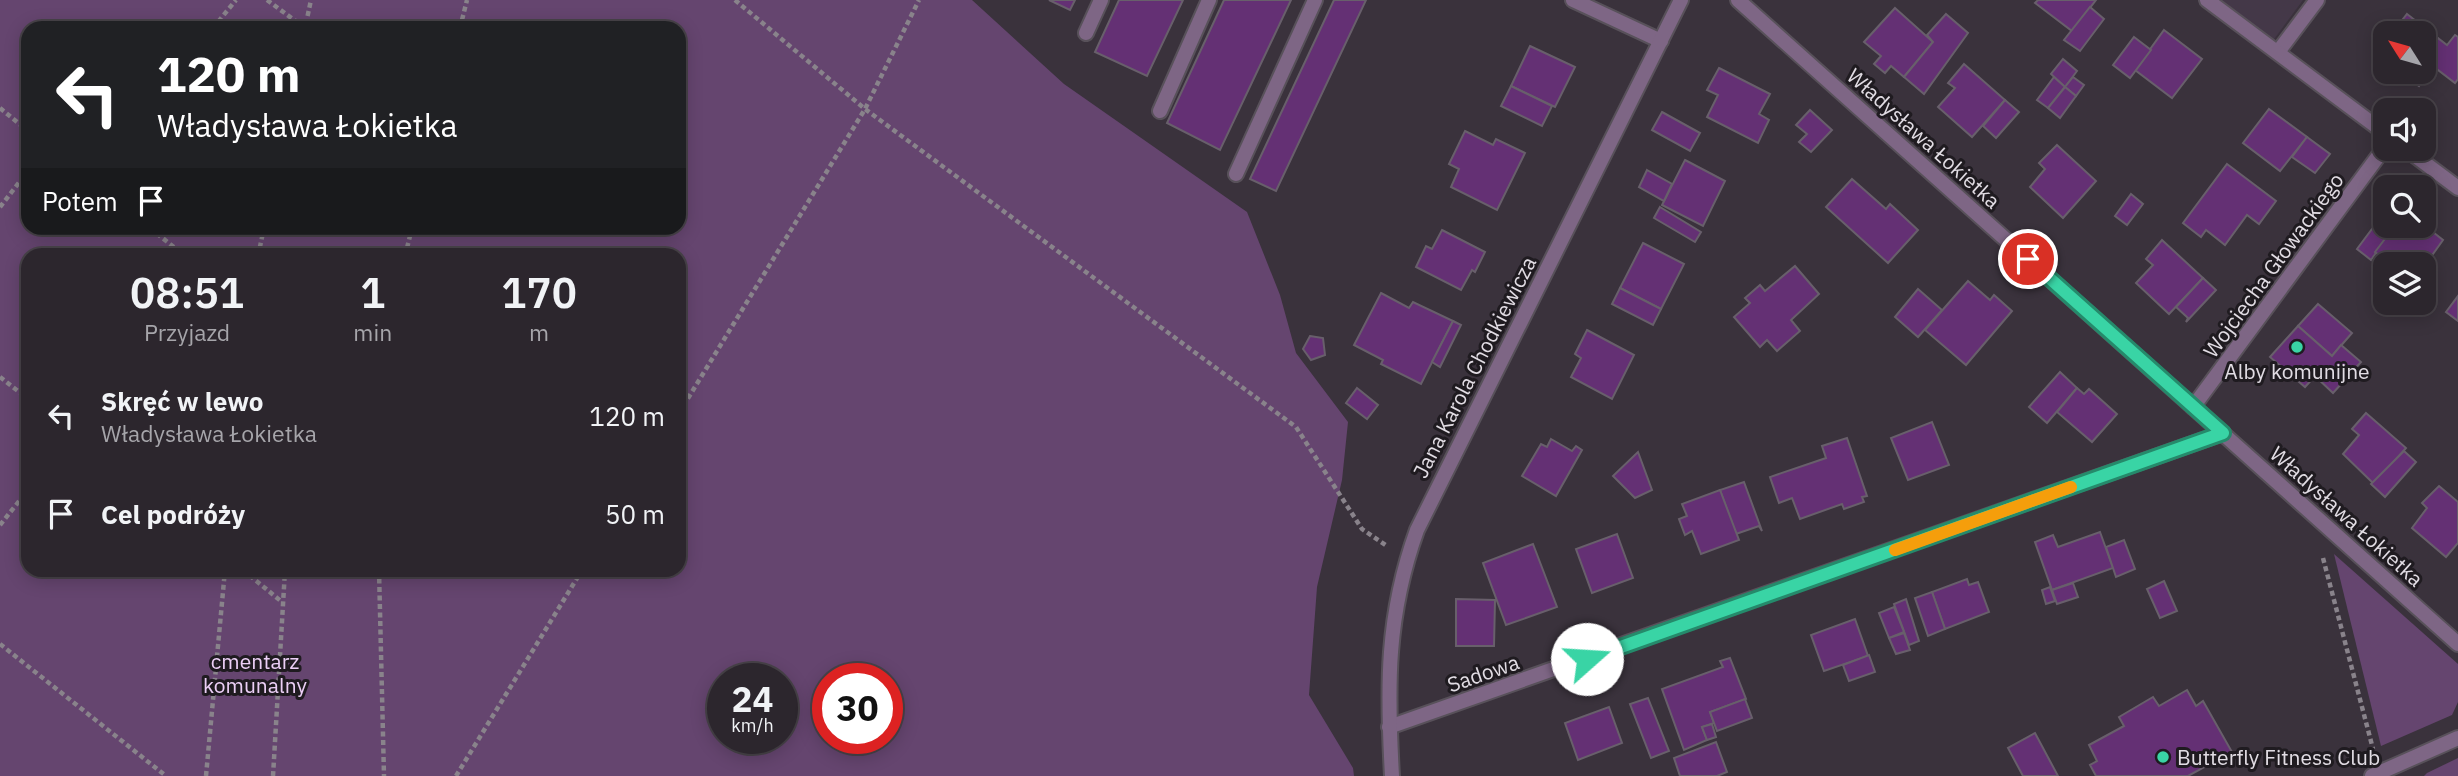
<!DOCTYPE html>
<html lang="pl">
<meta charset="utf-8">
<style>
:root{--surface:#2c262d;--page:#342e35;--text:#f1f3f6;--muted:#a6a5aa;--line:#484349}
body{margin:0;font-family:"IBM Plex Sans",sans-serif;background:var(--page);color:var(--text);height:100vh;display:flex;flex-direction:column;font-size:26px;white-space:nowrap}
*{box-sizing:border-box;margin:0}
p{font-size:23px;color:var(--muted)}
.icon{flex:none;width:38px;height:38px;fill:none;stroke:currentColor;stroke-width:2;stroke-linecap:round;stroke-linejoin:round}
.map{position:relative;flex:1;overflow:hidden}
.details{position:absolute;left:21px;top:248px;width:665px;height:329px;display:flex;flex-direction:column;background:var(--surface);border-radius:21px;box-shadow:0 4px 18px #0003,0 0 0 2px var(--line)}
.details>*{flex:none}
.guide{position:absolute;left:21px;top:21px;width:665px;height:214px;border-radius:21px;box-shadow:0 4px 18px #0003,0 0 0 2px var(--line);background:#202124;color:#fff;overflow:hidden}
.needle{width:46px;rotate:307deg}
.tools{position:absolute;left:2373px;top:21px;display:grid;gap:14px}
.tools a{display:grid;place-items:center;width:63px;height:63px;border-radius:14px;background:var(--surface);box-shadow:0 4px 18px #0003,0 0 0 2px var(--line);font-size:35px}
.speed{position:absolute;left:707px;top:663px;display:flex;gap:14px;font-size:35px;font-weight:700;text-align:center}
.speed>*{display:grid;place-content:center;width:91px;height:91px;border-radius:50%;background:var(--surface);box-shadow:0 4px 18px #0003,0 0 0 2px var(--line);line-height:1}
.speed small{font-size:18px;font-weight:400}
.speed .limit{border:10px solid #d22;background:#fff;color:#111}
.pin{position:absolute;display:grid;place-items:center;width:60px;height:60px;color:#fff;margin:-30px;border:4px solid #fff;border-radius:50%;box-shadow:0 2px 7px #0007}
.me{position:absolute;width:77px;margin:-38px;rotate:71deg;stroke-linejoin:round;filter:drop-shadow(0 0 5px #0008)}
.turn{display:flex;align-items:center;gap:24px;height:147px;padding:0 21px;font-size:32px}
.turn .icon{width:91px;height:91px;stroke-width:2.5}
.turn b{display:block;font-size:49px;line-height:60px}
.then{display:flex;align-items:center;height:66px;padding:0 21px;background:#0003;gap:14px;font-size:26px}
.eta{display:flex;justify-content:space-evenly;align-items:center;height:119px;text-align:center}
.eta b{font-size:42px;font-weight:600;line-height:49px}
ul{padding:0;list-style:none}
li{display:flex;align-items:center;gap:21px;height:98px;padding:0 21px}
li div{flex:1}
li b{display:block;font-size:26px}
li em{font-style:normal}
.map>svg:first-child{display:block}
</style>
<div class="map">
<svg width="2458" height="776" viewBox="0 0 2458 776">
<rect width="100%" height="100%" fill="#3a323c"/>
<polygon fill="#443848" points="2216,0 2303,0 2272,42"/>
<g fill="#65456f" fill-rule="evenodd">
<path d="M0,0H972L1064,84L1247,212L1280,295L1296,353L1348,422L1342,480L1317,587L1309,695L1353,768L1354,776H0ZM28,28H679V228H28ZM28,256H679V570H28ZM723,679H782V738H723ZM828,679H887V738H828Z"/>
<polygon points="2334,554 2458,664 2458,702 2452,715 2381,746"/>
<polygon points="2458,758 2458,776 2424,776 2427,773"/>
</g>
<g fill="#643074" stroke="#685f6b" stroke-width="2">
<polygon points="1049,0 1075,0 1070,10"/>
<polygon points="1119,0 1183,0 1147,76 1095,52"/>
<polygon points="1224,0 1291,0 1220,150 1167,123"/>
<polygon points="1334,0 1366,0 1276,191 1250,179"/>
<polygon points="2038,0 2096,0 2072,31 2035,3"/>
<polygon points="2090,7 2104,19 2080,51 2064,40"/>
<polygon points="1895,8 1933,42 1904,77 1891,66 1885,73 1874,64 1881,56 1864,42"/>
<polygon points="1946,14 1968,33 1924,94 1904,77 1933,42 1927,35"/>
<polygon points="2407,14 2447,45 2455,35 2458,37 2458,79 2455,83 2434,67 2419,86 2401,72 2424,72 2424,33 2392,33"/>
<polygon points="2164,30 2202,59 2172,98 2135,70"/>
<polygon points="2134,37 2151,50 2130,78 2113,65"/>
<polygon points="1530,46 1575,67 1555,107 1511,86"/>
<polygon points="2063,59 2077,71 2065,87 2051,74"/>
<polygon points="1964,64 2005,100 1972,137 1938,107 1955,88 1948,83"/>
<polygon points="1719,68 1770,94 1759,114 1769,120 1758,143 1707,117 1718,95 1707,90"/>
<polygon points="2054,77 2065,87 2048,108 2037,100"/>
<polygon points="2073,77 2084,85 2076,96 2065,87"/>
<polygon points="1511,86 1552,106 1542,126 1501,106"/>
<polygon points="2065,87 2076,96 2060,118 2048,108"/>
<polygon points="2005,100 2019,112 1996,138 1983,126"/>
<polygon points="2269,109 2307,137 2280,171 2243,143"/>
<polygon points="1810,110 1832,130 1811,152 1799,142 1807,134 1796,125"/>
<polygon points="1662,112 1700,133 1690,151 1652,130"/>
<polygon points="1465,131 1493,145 1496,139 1525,153 1497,210 1451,187 1459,169 1449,164"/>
<polygon points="2307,137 2330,154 2315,173 2292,157"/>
<polygon points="2057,145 2096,181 2063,218 2030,187 2045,169 2039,163"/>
<polygon points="1685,160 1725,181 1703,226 1662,205"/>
<polygon points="2227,164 2276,201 2259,224 2247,215 2225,245 2206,230 2201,237 2183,223"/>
<polygon points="1647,170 1672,184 1664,201 1639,187"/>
<polygon points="1852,179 1886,209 1890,204 1918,230 1888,263 1826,207"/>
<polygon points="2131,194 2143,204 2127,225 2115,216"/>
<polygon points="1660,207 1701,232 1695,242 1654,218"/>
<polygon points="2378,221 2391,231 2371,260 2357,249"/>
<polygon points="2424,225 2443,240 2428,261 2423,258 2418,264 2391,264 2375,252 2391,231 2398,235 2405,226"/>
<polygon points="1442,230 1485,252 1475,272 1472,270 1461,290 1416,267 1426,246 1432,249"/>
<polygon points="2162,240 2203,278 2169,314 2136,283 2153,265 2146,259"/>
<polygon points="1643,243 1684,264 1661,309 1620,288"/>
<polygon points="1795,266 1819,294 1791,320 1800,331 1777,351 1767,340 1760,347 1734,317 1750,303 1745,298 1760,285 1765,291"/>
<polygon points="2203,278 2216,290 2186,322 2188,318 2176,307"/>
<polygon points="1968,281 1990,300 1994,295 2012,311 1966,365 1925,330"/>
<polygon points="1620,288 1661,309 1653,325 1612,304"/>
<polygon points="1918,289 1942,310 1918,337 1895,317"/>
<polygon points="1381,293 1409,308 1413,302 1453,321 1421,384 1381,364 1383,360 1354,345"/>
<polygon points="2458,296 2458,321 2446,312"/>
<polygon points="2318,304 2352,333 2332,356 2298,326"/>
<polygon points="1453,321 1461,325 1440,367 1432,362"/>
<polygon points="2298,326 2332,356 2341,345 2361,362 2333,393 2315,376 2305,387 2270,357"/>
<polygon points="1587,330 1634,355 1612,399 1571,377 1581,358 1575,354"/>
<polygon points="1310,336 1323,338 1325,355 1311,360 1303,349"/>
<polygon points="2060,372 2077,388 2047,423 2029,407"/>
<polygon points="1357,388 1378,405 1367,419 1346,403"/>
<polygon points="2077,388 2084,394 2089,389 2117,414 2092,442 2057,412"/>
<polygon points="2366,413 2406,448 2374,484 2343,454 2359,435 2352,429"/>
<polygon points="1932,422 1949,465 1908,480 1891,438"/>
<polygon points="1847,438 1867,496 1862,497 1864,502 1844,509 1842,504 1800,519 1792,498 1779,503 1770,477 1826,458 1822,446"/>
<polygon points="1551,439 1572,451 1576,446 1582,450 1556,496 1522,476 1541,444 1547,447"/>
<polygon points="2404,451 2416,462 2385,497 2371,484"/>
<polygon points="1638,452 1652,490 1635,498 1613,476"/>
<polygon points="1744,482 1762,531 1759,526 1736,534 1720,490"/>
<polygon points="2439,486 2458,502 2458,543 2446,557 2412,528 2427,508 2422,503"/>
<polygon points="1720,490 1739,540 1701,554 1692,531 1685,535 1679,519 1687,516 1682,504"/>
<polygon points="2100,532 2113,568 2052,590 2035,542 2053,535 2058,547"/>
<polygon points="1617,534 1633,578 1592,593 1576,549"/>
<polygon points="2124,540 2135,569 2116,577 2106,547"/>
<polygon points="1533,544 1557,607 1506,625 1483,563"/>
<polygon points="1967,579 1969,585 1978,582 1989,612 1945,629 1932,592"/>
<polygon points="2164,581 2177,611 2160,618 2147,589"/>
<polygon points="2073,583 2078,597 2057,604 2052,590"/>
<polygon points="2050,587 2055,601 2046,604 2042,590"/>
<polygon points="1932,592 1945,629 1928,636 1915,598"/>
<polygon points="1456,599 1495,600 1494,646 1456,646"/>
<polygon points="1906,599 1919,641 1909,645 1894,604"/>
<polygon points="1894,607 1904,632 1889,638 1879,613"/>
<polygon points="1855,619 1868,656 1824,671 1811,635"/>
<polygon points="1904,633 1910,650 1896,654 1889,638"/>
<polygon points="1869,655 1875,672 1849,681 1843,665"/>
<polygon points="1730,658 1746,699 1710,712 1714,723 1702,727 1707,740 1684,750 1662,689 1723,667 1720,661"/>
<polygon points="2187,690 2196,706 2203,701 2232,752 2188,776 2096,776 2090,765 2097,761 2089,745 2124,726 2119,717 2153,697 2159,706"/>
<polygon points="1648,698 1669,751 1651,758 1630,704"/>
<polygon points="1745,699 1752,718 1717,731 1710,712"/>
<polygon points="1609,707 1622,743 1578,760 1565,723"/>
<polygon points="1712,724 1716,737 1707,740 1702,727"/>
<polygon points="2035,733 2058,776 2023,776 2008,748"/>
<polygon points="1716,742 1727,772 1717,776 1680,776 1674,758"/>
</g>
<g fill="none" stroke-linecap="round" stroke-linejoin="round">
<defs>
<g id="lane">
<polyline points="1573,0 1661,41"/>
<polyline points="1086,33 1101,0"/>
<polyline points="2278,52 2317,0"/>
<polyline points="1160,111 1209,0"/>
<polyline points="1236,174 1315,0"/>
</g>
<g id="street">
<polyline points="1738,0 2458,644"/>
<polyline points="2207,0 2385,133"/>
<polyline points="2406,149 2458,188"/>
<polyline points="2193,407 2385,147"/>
<polyline points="1389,727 2223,433"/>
<path d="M1392,776C1387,687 1386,616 1417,530L1681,0"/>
<polyline points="2372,776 2458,738"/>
</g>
</defs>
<use href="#lane" stroke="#58515a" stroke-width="18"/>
<use href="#street" stroke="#58515a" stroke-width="18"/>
<g stroke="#89838b" stroke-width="4.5" stroke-dasharray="5 3.5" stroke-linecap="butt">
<polyline points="267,0 305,28 311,0"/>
<polyline points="735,0 865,109 1296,427 1362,529 1387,546"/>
<polyline points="213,28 236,0"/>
<polyline points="460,28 467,0"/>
<polyline points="0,108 28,131"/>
<polyline points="0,207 28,171"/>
<polyline points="150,228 185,256"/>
<polyline points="258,256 264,228"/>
<polyline points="405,256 412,228"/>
<polyline points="0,377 28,399"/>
<polyline points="679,413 865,109 919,0"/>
<polyline points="0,525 28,490"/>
<polyline points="2323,558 2373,749"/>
<polyline points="243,570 282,602"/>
<polyline points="379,570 384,776"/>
<polyline points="0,644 166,776"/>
<polyline points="206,776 225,570"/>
<polyline points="273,776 285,570"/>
<polyline points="456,776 582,570"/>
</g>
<use href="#lane" stroke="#7e6685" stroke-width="14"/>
<use href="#street" stroke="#7e6685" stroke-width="14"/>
</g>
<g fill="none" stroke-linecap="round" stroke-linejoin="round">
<defs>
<polyline id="route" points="1587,659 2223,433 2028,259"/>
</defs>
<use href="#route" stroke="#258a6b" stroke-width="18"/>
<use href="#route" stroke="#39d4a5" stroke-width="12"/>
<polyline stroke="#f59e0b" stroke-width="12" points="1895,550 2071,487"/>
</g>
<g fill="#39d4a5" stroke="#1f1b20" stroke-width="2.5">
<circle cx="2297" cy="347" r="7"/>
<circle cx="2163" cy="757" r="7"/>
</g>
<g text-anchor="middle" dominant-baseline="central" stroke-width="6" stroke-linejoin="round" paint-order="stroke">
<g font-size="21" fill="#e2dde4" stroke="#1f1b20">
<text transform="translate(1924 138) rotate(42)">Władysława Łokietka</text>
<text transform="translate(2273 265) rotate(-54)">Wojciecha Głowackiego</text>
<text transform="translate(1474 367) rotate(-63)">Jana Karola Chodkiewicza</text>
<text transform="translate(2347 516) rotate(42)">Władysława Łokietka</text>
<text transform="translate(1483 673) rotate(-19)">Sadowa</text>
</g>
<g font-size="21" fill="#e2dde4" stroke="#1f1b20">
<text x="2297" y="371">Alby komunijne</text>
<text x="2177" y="757" text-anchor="start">Butterfly Fitness Club</text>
</g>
<g font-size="21" fill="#eccff6" stroke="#1f1b20">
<text x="255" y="661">cmentarz<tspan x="255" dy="24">komunalny</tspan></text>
</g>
</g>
</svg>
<div class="tools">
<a><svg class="needle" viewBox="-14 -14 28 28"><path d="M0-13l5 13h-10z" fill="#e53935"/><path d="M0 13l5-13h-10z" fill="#a6a5aa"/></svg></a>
<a><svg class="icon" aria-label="sound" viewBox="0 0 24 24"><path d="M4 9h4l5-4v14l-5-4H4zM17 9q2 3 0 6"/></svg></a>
<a><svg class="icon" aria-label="search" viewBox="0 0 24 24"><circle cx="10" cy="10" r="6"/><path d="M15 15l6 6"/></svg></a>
<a><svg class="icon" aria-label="layers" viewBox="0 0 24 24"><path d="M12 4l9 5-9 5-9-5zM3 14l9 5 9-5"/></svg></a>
</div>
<div class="speed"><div>24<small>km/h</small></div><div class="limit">30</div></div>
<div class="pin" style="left:2028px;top:259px;background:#d93025"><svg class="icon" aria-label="arrive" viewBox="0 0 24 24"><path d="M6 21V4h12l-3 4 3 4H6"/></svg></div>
<svg class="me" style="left:1587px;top:659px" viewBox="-20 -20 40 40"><circle r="19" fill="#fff"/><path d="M0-13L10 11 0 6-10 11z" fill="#39d4a5"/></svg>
<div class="guide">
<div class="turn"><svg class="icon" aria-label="left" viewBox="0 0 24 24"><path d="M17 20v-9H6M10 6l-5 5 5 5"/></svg><div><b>120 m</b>Władysława Łokietka</div></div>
<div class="then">Potem<svg class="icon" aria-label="arrive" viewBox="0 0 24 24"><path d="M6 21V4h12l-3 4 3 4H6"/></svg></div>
</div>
<section class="details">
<div class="eta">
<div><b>08:51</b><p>Przyjazd</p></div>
<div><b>1</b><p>min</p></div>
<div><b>170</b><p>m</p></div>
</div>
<ul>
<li><svg class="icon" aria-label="left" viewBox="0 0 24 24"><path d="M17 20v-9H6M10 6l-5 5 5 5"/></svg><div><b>Skręć w lewo</b><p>Władysława Łokietka</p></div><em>120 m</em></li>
<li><svg class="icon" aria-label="arrive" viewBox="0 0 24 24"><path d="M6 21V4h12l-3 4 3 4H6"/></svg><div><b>Cel podróży</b></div><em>50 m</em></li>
</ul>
</section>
</div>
